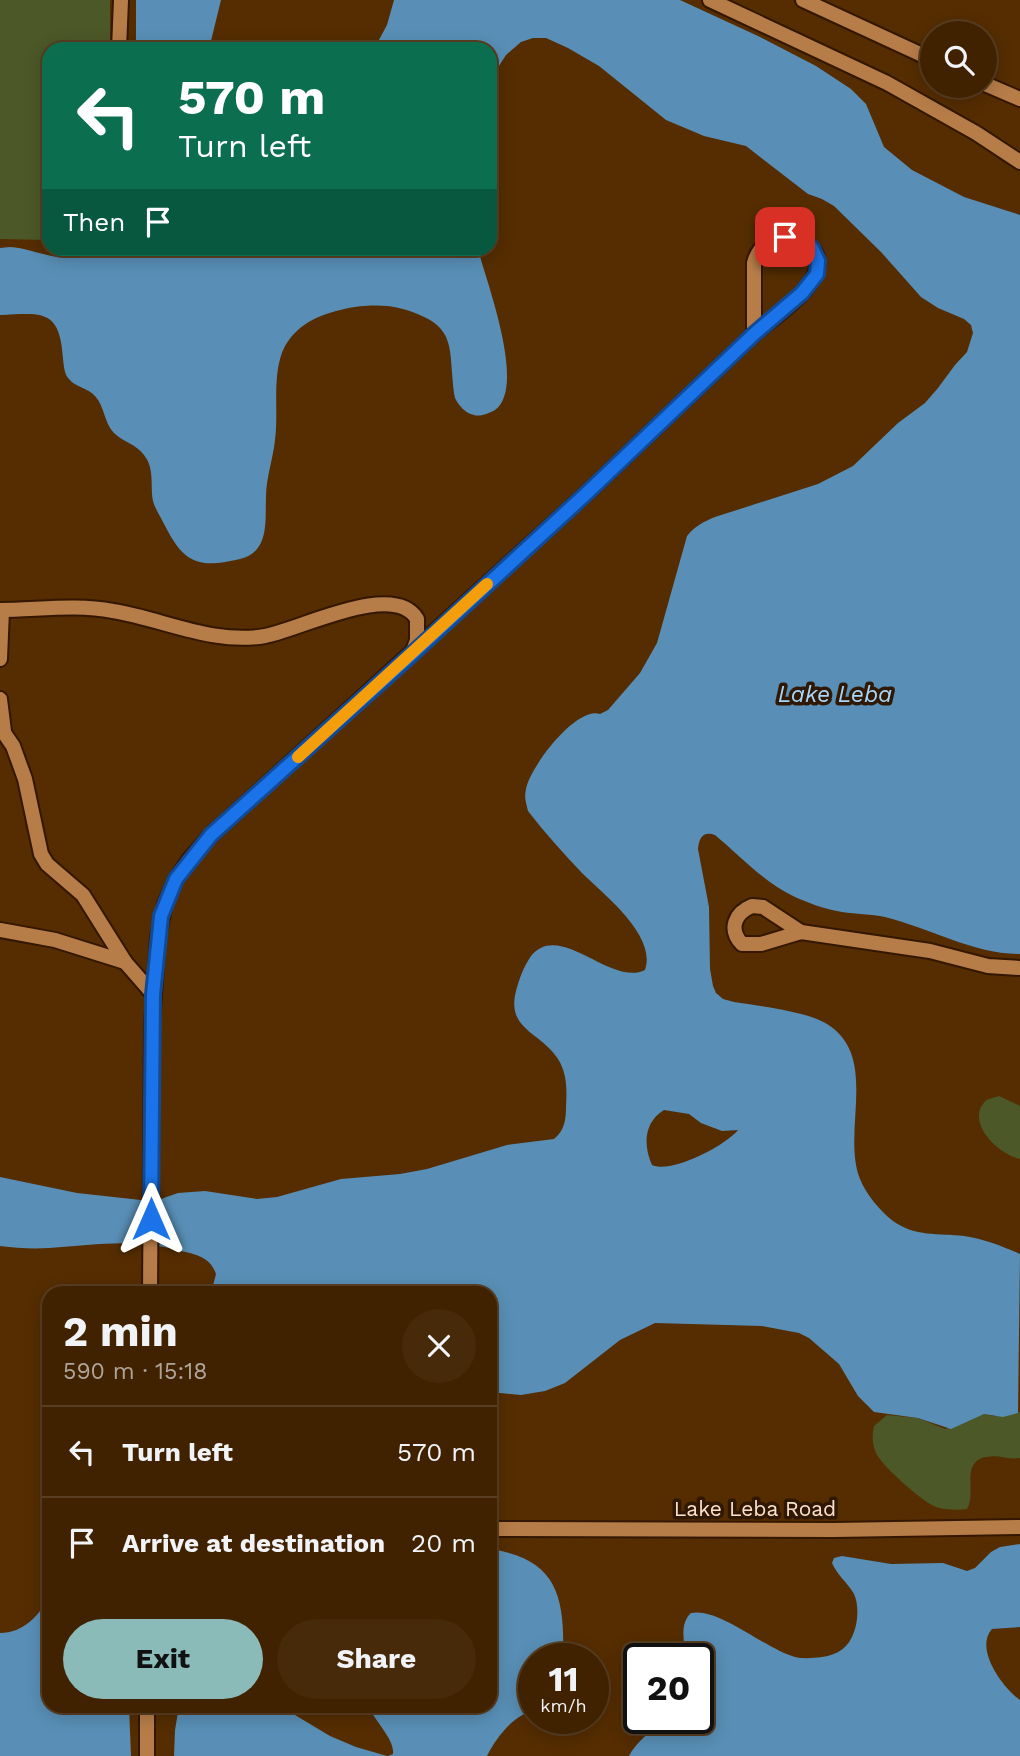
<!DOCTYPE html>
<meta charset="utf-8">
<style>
:root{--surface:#402200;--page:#472a0a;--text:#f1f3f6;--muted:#aea499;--line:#593f22;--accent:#8bbbb9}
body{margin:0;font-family:"Work Sans",sans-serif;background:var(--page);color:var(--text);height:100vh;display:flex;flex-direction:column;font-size:26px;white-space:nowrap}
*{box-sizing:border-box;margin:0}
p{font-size:23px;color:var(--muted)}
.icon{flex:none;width:38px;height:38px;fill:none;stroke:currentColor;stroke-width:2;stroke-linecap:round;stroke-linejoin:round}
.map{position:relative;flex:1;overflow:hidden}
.panel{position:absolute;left:42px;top:1286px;width:455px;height:427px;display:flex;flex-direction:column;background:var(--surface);border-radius:21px;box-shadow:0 4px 18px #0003,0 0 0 2px var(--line)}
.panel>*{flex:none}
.top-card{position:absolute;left:42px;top:42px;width:455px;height:214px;border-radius:21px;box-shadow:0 4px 18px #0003,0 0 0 2px var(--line);background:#0b6e4f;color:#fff;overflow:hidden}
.fabs{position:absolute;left:920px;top:21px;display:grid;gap:14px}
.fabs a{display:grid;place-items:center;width:77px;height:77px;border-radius:50%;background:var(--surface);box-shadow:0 4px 18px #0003,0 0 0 2px var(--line);font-size:35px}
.speed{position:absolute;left:518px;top:1643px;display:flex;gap:14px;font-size:35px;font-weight:700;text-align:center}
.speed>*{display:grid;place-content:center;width:91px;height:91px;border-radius:50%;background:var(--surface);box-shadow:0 4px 18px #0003,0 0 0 2px var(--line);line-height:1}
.speed small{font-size:18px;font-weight:400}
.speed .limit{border:4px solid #111;border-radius:10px;background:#fff;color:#111}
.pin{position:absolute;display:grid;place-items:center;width:60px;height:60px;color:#fff;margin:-30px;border-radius:14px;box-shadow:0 4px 10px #0006}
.me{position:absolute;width:77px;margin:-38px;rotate:0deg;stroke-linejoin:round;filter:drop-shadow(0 0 5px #0008)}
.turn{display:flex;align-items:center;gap:24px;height:147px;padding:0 21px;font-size:32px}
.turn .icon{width:91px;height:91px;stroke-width:2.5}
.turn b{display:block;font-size:49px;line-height:60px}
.then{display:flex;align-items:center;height:66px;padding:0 21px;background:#0003;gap:14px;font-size:26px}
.round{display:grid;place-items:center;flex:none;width:74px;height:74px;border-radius:37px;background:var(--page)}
.overview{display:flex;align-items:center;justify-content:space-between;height:119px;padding:0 21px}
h1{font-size:42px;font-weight:700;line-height:52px}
.button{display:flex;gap:14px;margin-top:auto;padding:14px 21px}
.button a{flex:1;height:80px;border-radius:42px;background:var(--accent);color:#111;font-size:28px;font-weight:700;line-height:80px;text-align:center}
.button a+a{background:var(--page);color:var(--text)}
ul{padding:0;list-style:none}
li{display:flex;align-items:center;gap:21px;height:91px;padding:0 21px;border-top:2px solid var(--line)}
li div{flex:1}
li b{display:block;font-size:26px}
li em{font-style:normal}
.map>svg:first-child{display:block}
</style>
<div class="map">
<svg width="1020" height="1756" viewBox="0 0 1020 1756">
<rect width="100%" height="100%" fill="#552d00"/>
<g fill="#4c5828">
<polygon points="0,0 110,0 110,49 49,49 49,240 0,239"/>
<path d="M999,1096L1020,1106V1159C1002,1155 973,1131 980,1109C981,1106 984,1103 986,1100Z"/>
<path d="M1020,1412V1458C1009,1460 998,1454 986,1457C960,1462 977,1492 967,1509C957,1510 948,1510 939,1508C925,1505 882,1466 876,1453C872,1444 872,1435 874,1426L887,1415L918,1418L945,1429L984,1414L993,1416Z"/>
</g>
<g fill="#598fb6" fill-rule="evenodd">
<polygon points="136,0 221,0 209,49 136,49"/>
<path d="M394,0H680L758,36L816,66L851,89L866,104L884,147L912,170L964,197L1020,215V954C973,954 930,928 885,917C871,914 856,914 842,912C825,909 807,903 791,895C764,882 738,854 715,835C703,831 699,838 698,849L709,907L710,969L713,986L716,993L723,999L734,1002C759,1006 806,1011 827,1024C880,1057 841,1131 860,1179C866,1194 880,1211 893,1221C915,1237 938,1233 964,1236C984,1239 1002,1246 1020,1254L1018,1413L1003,1417L984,1414L951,1429L918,1418L874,1412L858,1396L839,1364L809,1338L799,1333L762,1326L655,1323L620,1340L565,1383L545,1391L521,1395L490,1392V1293H211L216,1274C210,1256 194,1254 177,1250C132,1238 95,1245 49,1248C32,1249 16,1248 0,1246V1177L77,1193L141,1200H158L178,1193L205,1191L257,1199L277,1197L341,1179L400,1174L427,1169L507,1145L554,1139C565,1130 566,1119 566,1106C567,1090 567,1073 558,1059C541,1032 506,1030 516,991C519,979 524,966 531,956C560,920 611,987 645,970C657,935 603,894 582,873C563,853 545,833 528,811C526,803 524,797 526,789C530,767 576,706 600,714L608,710L640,673L657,643L687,536C695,526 703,522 715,517L818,484L853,466L898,423L925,403L938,388L955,365L967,352L973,333L971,325L964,319L938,308L921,297L881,252L834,206L822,199L808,194L746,146L704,136L666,120L599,66L568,48L546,38H533L521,42L506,55L490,80V49H374L387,25ZM664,1110L689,1114L701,1123L722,1131L738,1130C725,1146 671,1174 652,1165C643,1145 644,1122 664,1110Z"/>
<path d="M10,247C31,248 51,260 72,257C81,256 91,252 99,248L478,249C486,281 527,387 495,410C489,413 481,417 474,415C465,413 459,406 455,398C447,348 461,326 403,309C383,303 356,305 336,311C314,317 297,326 285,346C271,373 279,411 275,440C273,459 266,478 266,497C265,520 270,552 240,559C197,569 184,563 164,524C161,517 155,509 153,501C150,485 155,469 144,455C136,444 123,442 114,433C104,423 105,407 95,396C88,388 75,387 69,379C64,374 64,366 63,359C60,309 43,313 0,315V248Z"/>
<path d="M1020,1544V1627L992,1629C974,1649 1003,1688 1020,1700V1756H629C635,1743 652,1731 662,1719L698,1718V1659H687C684,1644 679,1624 691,1613C719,1607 765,1649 795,1657C803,1659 813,1658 822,1657C838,1655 849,1647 854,1632C858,1621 859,1605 854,1594C848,1583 837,1575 832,1563L834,1558L842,1556L891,1564L943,1563L967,1571L975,1568L991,1552L1000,1547Z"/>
<path d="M490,1549C558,1559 565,1597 563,1659H534V1711C514,1714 496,1738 487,1756H388L393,1754C395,1740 375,1721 368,1706H490Z"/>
<path d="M49,1595V1706H129L131,1756H0V1633C23,1633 41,1615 49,1595Z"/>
<polygon points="179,1706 280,1706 330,1736 356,1747 387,1756 174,1756 175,1730"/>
</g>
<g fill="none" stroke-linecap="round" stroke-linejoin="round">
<defs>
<g id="minor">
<polyline points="710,0 887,83 976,133 1020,162"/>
<polyline points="803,0 933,60"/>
<polyline points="119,49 121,0"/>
<polyline points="985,84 1020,99"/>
<path d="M785,237C797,238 806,240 814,251C833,280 773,317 754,334V263C758,247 769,240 785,237Z"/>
<path d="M0,610C37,610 76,604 113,611C163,619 213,645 265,636C299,630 394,580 417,619V640L412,654"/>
<polyline points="0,659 2,610"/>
<polyline points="0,699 4,731"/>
<polyline points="0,727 13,746 25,779 41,854 47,864 83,895 125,962"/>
<path d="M752,906L763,907L801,932L761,944H742C728,929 735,913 752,906Z"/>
<polyline points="0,930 55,940 125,962 153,994"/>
<polyline points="801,932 930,951 988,966 1020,968"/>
<polyline points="150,1293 152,1023 158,937 165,904 176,879 189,860 211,835 588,492 754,334"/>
<polyline points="490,1529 834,1530 1020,1527"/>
<polyline points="147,1756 147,1706"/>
</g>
</defs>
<use href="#minor" stroke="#331700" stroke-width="18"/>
<use href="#minor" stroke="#b77d49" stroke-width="14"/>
</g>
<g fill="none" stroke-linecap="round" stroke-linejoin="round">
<defs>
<polyline id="route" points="151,1219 153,995 161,916 176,879 211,835 411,655 588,492 754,334 802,293 817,274 818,261 812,248 804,241 785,237"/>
</defs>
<use href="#route" stroke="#114b97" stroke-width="18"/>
<use href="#route" stroke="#1a73e8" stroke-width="12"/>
<polyline stroke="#f59e0b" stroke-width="12" points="298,757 487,584"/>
</g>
<g text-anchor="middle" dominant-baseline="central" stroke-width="7" stroke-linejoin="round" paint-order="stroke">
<g font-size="21" fill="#fce2cd" stroke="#301904">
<text x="755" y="1508">Lake Leba Road</text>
</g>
<g font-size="23" font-style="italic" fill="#a8d6f8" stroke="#301904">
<text x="835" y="694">Lake Leba</text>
</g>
</g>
</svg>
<div class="fabs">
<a><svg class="icon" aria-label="search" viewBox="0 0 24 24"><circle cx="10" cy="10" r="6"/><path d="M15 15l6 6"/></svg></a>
</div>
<div class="speed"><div>11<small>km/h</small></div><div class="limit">20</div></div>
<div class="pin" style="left:785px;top:237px;background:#d93025"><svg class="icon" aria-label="arrive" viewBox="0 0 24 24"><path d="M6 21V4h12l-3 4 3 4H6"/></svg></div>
<svg class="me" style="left:151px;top:1219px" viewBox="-20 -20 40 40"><path d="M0-17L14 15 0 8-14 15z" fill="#1a73e8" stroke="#fff" stroke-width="4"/></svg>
<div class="top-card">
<div class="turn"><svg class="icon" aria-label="left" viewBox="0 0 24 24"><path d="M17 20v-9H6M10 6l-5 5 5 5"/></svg><div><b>570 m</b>Turn left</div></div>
<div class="then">Then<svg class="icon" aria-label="arrive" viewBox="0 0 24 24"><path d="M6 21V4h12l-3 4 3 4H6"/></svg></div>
</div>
<section class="panel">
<div class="overview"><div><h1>2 min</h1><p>590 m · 15:18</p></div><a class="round"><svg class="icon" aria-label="close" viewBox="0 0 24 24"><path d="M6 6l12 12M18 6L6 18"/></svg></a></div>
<ul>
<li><svg class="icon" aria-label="left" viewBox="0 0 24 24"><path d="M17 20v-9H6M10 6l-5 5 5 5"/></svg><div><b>Turn left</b></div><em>570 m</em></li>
<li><svg class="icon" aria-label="arrive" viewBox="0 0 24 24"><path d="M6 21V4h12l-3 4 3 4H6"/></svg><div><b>Arrive at destination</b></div><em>20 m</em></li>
</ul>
<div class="button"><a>Exit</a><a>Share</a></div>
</section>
</div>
